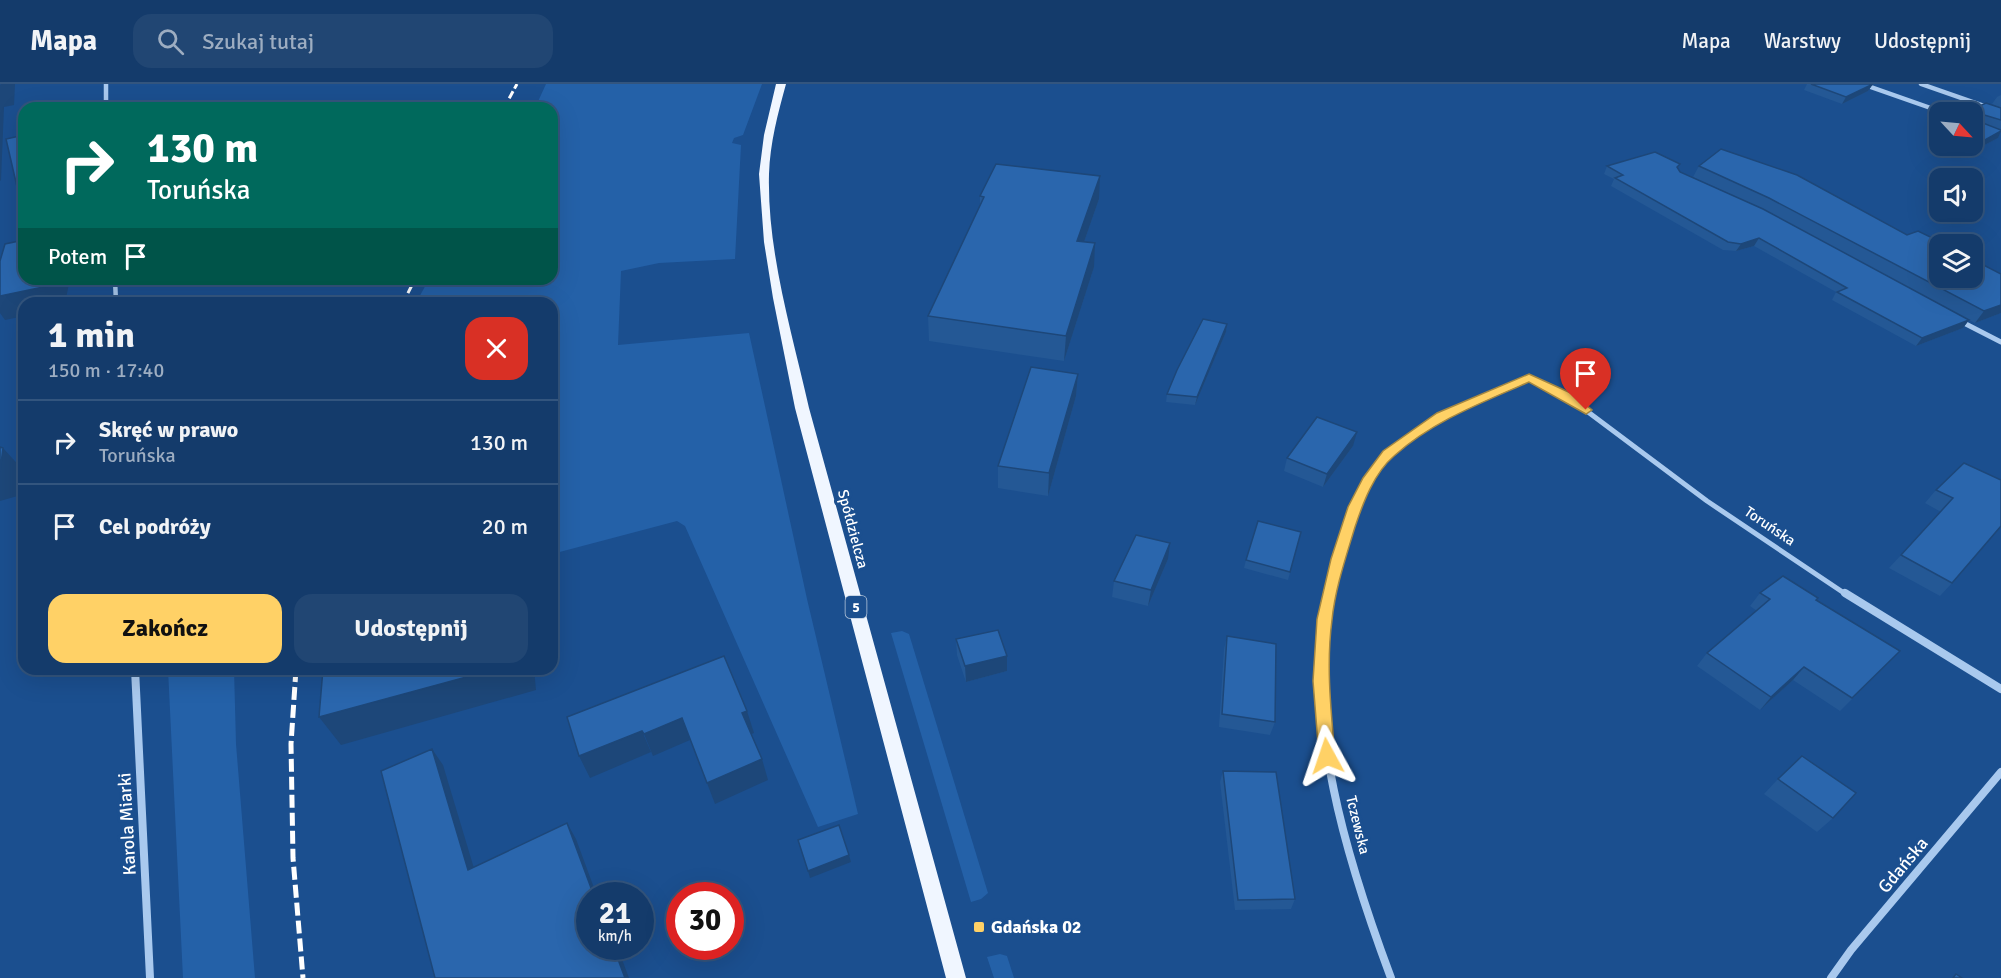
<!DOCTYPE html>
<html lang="pl">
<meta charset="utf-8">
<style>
:root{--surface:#143b6b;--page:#214673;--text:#f1f3f6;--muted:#9dadc1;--line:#33557e;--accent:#ffd166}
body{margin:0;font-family:Signika,sans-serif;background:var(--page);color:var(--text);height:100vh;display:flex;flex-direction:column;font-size:22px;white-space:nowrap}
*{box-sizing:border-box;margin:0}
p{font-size:20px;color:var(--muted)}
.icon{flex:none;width:33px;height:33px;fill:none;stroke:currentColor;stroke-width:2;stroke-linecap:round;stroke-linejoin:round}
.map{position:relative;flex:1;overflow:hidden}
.sheet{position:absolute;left:18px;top:213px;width:540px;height:378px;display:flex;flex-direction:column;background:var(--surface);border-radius:18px;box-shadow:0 6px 24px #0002,0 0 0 2px var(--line)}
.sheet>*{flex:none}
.guide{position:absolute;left:18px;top:18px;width:540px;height:183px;border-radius:18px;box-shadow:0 6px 24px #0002,0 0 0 2px var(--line);background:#00695c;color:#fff;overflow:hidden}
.needle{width:39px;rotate:116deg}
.fabs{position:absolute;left:1929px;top:18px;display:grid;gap:12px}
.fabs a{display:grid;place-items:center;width:54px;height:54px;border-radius:12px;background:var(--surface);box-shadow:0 6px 24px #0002,0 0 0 2px var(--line);font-size:30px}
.speed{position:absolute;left:576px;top:798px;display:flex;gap:12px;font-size:30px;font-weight:700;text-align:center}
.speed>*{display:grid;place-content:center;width:78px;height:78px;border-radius:50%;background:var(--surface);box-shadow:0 6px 24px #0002,0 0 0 2px var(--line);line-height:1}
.speed small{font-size:15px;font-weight:400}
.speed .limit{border:9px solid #d22;background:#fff;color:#111}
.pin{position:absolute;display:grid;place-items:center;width:51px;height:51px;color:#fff;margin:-62px -26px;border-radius:50% 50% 50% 0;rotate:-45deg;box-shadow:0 0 6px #0007}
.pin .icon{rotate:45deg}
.me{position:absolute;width:66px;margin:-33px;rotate:355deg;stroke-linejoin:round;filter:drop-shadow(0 0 4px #0008)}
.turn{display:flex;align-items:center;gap:21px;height:126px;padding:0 30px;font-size:27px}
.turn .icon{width:78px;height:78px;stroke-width:2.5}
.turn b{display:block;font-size:42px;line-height:51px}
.then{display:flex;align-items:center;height:57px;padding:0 30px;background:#0003;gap:12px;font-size:22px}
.round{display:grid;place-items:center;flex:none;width:63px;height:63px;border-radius:18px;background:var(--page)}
.head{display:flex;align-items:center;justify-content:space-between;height:102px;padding:0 30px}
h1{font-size:36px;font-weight:700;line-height:45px}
.primary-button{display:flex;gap:12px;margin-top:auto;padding:12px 30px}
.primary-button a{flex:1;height:69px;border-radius:18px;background:var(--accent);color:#111;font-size:24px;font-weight:700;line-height:69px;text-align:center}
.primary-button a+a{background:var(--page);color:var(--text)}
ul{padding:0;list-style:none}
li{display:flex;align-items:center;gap:18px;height:84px;padding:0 30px;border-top:2px solid var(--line)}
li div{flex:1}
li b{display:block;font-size:22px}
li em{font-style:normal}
header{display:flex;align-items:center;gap:36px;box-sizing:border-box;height:84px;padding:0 30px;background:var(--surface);border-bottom:2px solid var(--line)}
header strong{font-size:28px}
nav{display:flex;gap:33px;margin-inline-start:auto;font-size:21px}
.search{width:420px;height:54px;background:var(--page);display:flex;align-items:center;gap:15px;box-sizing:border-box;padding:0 21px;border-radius:18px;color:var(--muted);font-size:22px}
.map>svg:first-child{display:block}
</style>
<header>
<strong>Mapa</strong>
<div class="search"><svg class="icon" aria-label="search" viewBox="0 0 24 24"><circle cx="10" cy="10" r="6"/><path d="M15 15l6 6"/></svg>Szukaj tutaj</div>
<nav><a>Mapa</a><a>Warstwy</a><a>Udostępnij</a></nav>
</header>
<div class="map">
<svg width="2001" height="894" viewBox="0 0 2001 894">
<rect width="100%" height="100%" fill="#1b4f8f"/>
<g fill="#2461a8">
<polygon points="546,0 762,0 743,51 734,54 732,59 741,61 735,175 659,179 621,187 618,261 749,249 807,515 858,730 818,743 685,442 677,437 552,470 552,219 416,219 429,195 552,195 552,24 535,24"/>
<polygon points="902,547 909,550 988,809 981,815 971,818 891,549"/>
<polygon points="168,585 234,585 236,660 255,894 183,894"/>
<polygon points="1000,870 1007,872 1014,894 994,894 987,873"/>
</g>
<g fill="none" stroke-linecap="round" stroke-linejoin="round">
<g stroke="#a9c9ee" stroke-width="4.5">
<polyline points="106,0 106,24"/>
<polyline points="1862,0 1942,28"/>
<polyline points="1921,0 2001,28"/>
<polyline points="115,195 116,219"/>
</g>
<g stroke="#a9c9ee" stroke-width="5">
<polyline points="1960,237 2001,258"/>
<path d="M1330,511C1340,466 1354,400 1389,369C1430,333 1480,314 1529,293L1568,313L1707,417L1847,511"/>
</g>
<g stroke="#a9c9ee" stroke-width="8">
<path d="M1330,509C1301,632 1348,779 1391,894"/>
<polyline points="1845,509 2001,605"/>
<polyline points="135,585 150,894"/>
<polyline points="1831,894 1851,866 2001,688"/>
</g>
<path fill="#f0f6ff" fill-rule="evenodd" d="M776,0H786C778,29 770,59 769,90C767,168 792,248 809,324L966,894H946L795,324L773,214L764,158L759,90L764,51Z"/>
<g stroke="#fff" stroke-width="3" stroke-dasharray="8 3" stroke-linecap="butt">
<polyline points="504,24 517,0"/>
<polyline points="403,219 415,195"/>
</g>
<polyline stroke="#fff" stroke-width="5" stroke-dasharray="13 5" stroke-linecap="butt" points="296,585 291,660 293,774 303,894"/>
</g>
<g fill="#245895">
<polygon points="1807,0 1873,0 1868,7 1842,20 1804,6"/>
<polygon points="2001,11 2001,24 1992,20 1997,13"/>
<polygon points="2001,24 2001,45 1998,54 1971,68 1954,62 1972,62 1972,28"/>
<polygon points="1940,42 1940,56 1929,52 1933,45"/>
<polygon points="1607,82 1678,84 1680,88 1763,125 1693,93 1699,82 1907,151 2001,190 2001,229 1975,239 1969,236 1963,244 1916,262 1832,216 1836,208 1754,162 1736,167 1723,166 1611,102 1614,95 1604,90"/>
<polygon points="980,112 1099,115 1084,158 1094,183 1064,277 929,257 928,232 980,122"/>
<polygon points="1227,240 1226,248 1195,321 1166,318 1167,310"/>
<polygon points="1078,290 1076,312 1048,412 998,404 998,382"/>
<polygon points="1353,362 1323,403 1284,387 1287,374"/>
<polygon points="2001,396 2001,444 2000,444 1952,499 1940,512 1889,484 1941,428 1925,419 1936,406"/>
<polygon points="1301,448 1288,496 1244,484 1246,476"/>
<polygon points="1168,475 1148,522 1112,513 1114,497"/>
<polygon points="1760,509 1817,516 1900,567 1840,627 1793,596 1760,626 1697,582 1707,569 1757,527 1750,522"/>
<polygon points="1227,552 1275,638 1270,651 1219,643 1224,565"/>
<polygon points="956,555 1007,587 966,598 957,571"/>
<polygon points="1223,687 1295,815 1291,825 1235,826 1220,698"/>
<polygon points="1778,695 1833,734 1817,748 1764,710"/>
</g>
<g fill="#1d4779">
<polygon points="1,0 15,0 14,21 4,23 1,96 0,97 0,1"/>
<polygon points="1873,0 1868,7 1842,20 1846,13"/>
<polygon points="2001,47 1998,54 1971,68 1976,61"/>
<polygon points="1100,92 1099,115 1076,181 1077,157"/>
<polygon points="1759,154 1754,162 1736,167 1741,160"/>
<polygon points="1095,159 1094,183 1064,277 1066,252"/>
<polygon points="49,195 70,195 65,219 24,219 24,232 5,236 0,229 0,212"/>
<polygon points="2001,221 2001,229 1975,239 1984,227"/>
<polygon points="1969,236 1963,244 1916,262 1922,254"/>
<polygon points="1227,240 1226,248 1195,321 1197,313"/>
<polygon points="1078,290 1076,312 1048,412 1049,389"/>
<polygon points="1357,348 1353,362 1323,403 1327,390"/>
<polygon points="3,364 24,387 21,411 0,417 0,388"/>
<polygon points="1170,459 1168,475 1148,522 1151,506"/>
<polygon points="1007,572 1007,587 966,598 965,582"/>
<polygon points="1804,583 1793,596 1760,626 1771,613"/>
<polygon points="496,585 534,585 536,606 341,661 319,633"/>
<polygon points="747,627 754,649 749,651 742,629"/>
<polygon points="682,634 690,656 653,672 644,650"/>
<polygon points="642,647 651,668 590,694 579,672"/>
<polygon points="432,665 443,681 479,801 468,786"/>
<polygon points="762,675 768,696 715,720 707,699"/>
<polygon points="567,739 576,755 597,812 594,812"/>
<polygon points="849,771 851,778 810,794 808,787"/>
<polygon points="613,862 617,862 629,894 625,894"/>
</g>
<g fill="#2a66ad" stroke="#1d4779" stroke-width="1.5">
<polygon points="1811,0 1873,0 1846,13"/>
<polygon points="1986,19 2001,24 2001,36 1974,28 1972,32 1972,28 1966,28"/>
<polygon points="1972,32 1975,36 2001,46 2001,47 1976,61 1972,59"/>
<polygon points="1940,42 1940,47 1933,45"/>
<polygon points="24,51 24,133 6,55"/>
<polygon points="1721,65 1797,91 1907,151 1918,147 1945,160 1940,160 1940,194 1972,194 1972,175 2001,190 2001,221 1984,227 1769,114 1699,82"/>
<polygon points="1655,68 1680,80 1677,83 1680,88 1763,125 1969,236 1922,254 1837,208 1847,204 1759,154 1741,160 1728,158 1615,94 1623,91 1607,82"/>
<polygon points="996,80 1100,92 1077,157 1095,159 1066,252 928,232 984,113 980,112"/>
<polygon points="24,156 24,195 49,195 48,202 0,212 0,177 5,160"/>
<polygon points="1203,235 1227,240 1197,313 1167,310 1177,286"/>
<polygon points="1031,283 1078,290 1049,389 998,382"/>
<polygon points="1317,333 1357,348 1327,390 1287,374"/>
<polygon points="0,363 3,364 0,388"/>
<polygon points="1964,379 2001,396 2001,442 1952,499 1901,471 1953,414 1936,406"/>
<polygon points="1258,437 1301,448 1290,488 1246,476"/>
<polygon points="1136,451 1170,459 1151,506 1114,497"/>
<polygon points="1783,492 1818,514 1816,516 1900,567 1852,614 1804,583 1771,613 1707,569 1770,515 1760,509"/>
<polygon points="998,546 1007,572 965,582 956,555"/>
<polygon points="1227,552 1276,560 1275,638 1222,630"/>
<polygon points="724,572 747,627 742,629 762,675 707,699 682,634 644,650 642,647 579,672 567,633"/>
<polygon points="323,585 496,585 319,633"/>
<polygon points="432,665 468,786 567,739 594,812 590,812 590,862 613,862 625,894 435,894 381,687"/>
<polygon points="1802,672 1856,709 1833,734 1778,695"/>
<polygon points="1223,687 1276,688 1295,815 1238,816"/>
<polygon points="839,741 849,771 808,787 798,756"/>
<polygon points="1956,890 1962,894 1953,894"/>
</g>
<path fill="#ffd166" stroke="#a68842" stroke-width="1.5" d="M1529,290L1573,310L1592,326L1586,330L1529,298C1481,319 1433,337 1394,372C1374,389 1363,419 1355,443C1346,473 1335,505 1332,536C1326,581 1331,627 1335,672L1333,677L1327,680L1321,677L1319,672L1313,597L1317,535L1331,475L1348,423L1363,394L1383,367L1437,329Z"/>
<rect fill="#ffd166" stroke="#1b4f8f" stroke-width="2" x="973" y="837" width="12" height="12" rx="3"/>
<g text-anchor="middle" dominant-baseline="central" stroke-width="6" stroke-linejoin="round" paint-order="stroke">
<rect fill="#1b4f8f" stroke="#bbcadd" stroke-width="1.5" x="845.5" y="512" width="21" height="22" rx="4.5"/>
<g font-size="14" font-weight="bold" fill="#fff">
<text x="856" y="523">5</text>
</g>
<g font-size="15" fill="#fff" stroke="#1b4f8f">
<text transform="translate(1770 442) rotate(34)">Toruńska</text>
<text transform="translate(853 445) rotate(75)">Spółdzielcza</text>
<text transform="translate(1358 741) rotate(76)">Tczewska</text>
</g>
<g font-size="18" fill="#fff" stroke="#1b4f8f">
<text transform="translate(127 740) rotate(-93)">Karola Miarki</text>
<text transform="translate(1903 781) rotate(-50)">Gdańska</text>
</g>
<g font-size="18" font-weight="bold" fill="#fff" stroke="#1b4f8f" text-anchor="start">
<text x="991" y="843">Gdańska 02</text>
</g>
</g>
</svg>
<div class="fabs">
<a><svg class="needle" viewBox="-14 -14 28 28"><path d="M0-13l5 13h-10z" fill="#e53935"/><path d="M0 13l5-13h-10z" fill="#9dadc1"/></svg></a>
<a><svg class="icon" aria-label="sound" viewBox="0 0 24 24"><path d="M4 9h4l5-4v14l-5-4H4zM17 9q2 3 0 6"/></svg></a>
<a><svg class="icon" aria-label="layers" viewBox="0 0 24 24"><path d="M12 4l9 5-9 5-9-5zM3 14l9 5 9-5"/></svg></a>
</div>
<div class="speed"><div>21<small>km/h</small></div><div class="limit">30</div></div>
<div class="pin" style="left:1586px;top:326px;background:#d93025"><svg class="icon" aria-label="arrive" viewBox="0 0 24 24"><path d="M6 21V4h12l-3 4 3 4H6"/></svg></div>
<svg class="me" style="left:1327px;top:672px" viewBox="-20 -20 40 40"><path d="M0-17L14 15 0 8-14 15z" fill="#ffd166" stroke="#fff" stroke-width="4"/></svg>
<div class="guide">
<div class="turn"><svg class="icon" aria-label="right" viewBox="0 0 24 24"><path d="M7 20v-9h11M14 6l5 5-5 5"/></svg><div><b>130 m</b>Toruńska</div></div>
<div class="then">Potem<svg class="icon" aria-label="arrive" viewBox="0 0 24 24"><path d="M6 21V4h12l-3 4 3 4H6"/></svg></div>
</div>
<section class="sheet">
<div class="head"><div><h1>1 min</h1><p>150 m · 17:40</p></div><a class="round" style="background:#d93025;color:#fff"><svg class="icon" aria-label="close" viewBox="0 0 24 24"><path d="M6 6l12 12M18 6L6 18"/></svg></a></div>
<ul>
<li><svg class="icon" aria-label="right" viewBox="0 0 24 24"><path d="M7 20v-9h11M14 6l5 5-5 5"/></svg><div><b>Skręć w prawo</b><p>Toruńska</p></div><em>130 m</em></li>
<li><svg class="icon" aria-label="arrive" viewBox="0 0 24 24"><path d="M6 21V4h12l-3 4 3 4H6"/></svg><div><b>Cel podróży</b></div><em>20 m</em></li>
</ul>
<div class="primary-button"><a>Zakończ</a><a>Udostępnij</a></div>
</section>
</div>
